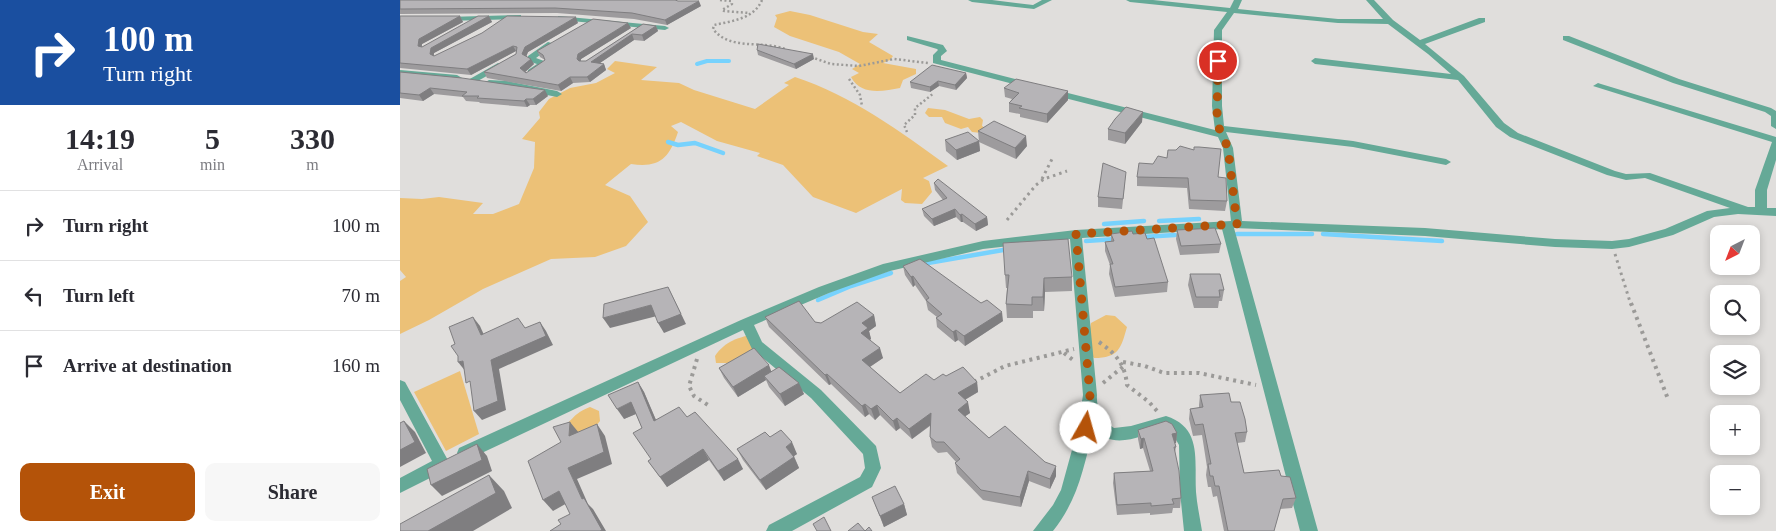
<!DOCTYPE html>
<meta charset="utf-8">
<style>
:root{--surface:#fff;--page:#f7f7f7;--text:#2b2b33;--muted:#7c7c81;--line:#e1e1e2;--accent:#b45309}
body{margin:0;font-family:Georgia,serif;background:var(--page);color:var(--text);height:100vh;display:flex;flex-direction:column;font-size:19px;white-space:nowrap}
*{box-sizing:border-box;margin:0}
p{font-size:16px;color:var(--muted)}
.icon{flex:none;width:28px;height:28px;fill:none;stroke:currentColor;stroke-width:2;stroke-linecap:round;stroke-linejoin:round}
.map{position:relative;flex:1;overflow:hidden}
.sheet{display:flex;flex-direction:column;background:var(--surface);width:400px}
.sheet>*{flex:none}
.guide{background:#1a4fa0;color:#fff;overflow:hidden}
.needle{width:32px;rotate:222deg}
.controls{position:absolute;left:1310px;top:225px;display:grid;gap:10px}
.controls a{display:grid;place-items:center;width:50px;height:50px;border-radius:10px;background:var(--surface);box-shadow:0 2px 8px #0003;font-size:25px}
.pin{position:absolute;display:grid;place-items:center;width:42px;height:42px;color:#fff;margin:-21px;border:2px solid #fff;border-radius:50%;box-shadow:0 1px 5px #0007}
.me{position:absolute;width:55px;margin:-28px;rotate:7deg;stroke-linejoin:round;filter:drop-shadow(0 0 4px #0008)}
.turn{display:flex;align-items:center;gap:18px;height:105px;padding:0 20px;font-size:22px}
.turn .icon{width:65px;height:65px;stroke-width:2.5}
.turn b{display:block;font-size:35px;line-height:42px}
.eta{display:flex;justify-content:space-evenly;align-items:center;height:85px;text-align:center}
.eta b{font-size:30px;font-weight:600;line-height:35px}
.cta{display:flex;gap:10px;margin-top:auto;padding:10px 20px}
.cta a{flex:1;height:58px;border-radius:10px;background:var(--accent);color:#fff;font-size:20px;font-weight:600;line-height:58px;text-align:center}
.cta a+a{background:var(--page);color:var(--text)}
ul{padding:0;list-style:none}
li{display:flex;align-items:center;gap:15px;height:70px;padding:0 20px;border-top:1px solid var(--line)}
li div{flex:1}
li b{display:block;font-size:19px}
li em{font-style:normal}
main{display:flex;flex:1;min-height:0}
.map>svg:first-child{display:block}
</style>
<main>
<section class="sheet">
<div class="guide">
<div class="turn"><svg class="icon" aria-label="right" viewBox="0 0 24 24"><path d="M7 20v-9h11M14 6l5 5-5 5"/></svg><div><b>100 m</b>Turn right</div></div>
</div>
<div class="eta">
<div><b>14:19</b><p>Arrival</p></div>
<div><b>5</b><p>min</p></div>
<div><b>330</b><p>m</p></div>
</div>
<ul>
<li><svg class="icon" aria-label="right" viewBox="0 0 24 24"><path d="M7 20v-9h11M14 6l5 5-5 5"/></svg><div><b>Turn right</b></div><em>100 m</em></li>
<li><svg class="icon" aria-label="left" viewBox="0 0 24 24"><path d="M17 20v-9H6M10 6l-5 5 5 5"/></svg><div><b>Turn left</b></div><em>70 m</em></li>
<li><svg class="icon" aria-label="arrive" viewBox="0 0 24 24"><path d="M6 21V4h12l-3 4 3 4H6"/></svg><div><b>Arrive at destination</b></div><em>160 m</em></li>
</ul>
<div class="cta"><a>Exit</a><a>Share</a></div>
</section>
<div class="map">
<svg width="1376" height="531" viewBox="0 0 1376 531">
<rect width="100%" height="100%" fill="#e0dedc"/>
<g fill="#ecc177">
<path d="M390,11L410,15L463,32L478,34L469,42L493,56L490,60L483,63L516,69V74L503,80L500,88C483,91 461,96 451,77L459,73L452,69L460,64L439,52L390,36L374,27L377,18L375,15Z"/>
<path d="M215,61L257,67L241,80L279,83L294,90L355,109L389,85L384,83L395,77C452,96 500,131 548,166L523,178L529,181L532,192L522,204L505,203L501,200L502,189L456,213L413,197L383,165L357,156L360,153L317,141L281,122L271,126L278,132C269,159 259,168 231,164L205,185L230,196L248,222L226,246L195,257L151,259L83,289L29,320L0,334V281L6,277L0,270V198L22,199L39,197L83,203L73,214H93L119,204L134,168L135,142L122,139L140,118L139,112L149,99L170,88L196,83L215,73L207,69Z"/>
<polygon points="528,108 545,110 569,119 580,117 583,120 582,126 589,130 581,133 572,132 568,127 561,129 545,123 542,117 529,117 525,113"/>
<path d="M706,315L715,316L727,327C721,348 719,358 694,358C685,348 689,335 691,323Z"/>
<path d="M356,334L352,353L335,363H316L315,356C325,341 339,337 356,334Z"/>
<polygon points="60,371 79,434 46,451 14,392"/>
<path d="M190,407L199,411L200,421C185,440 180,439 157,436L158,431C172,422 173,413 190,407Z"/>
</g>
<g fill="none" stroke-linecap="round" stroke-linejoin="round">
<polyline stroke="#77d2fd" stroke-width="4" points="297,64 307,61 329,61"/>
<g stroke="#77d2fd" stroke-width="4.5">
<polyline points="268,142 278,145 295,143 323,153"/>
<polyline points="759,221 799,219"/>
<polyline points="704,224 744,221"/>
<polyline points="837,234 912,234"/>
<polyline points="923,234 1042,241"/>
<polyline points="742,237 775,235"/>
<polyline points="686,241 716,239"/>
<polyline points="528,263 609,249"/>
<polyline points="418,300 451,286 491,273"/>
</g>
<g stroke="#9b9a98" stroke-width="2.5" stroke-dasharray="2 2.5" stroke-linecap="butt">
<polyline points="320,0 331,1 332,4 322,10 324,11 349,13"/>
<path d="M362,0C354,19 332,21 314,25L313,29C330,51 362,40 385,49"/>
<polyline points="411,57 431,64 459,66 494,59 528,63"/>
<polyline points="449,79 460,95 462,106"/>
<polyline points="507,132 504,125 515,115 515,108 534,93"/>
</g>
<g stroke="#9b9a98" stroke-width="3" stroke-dasharray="2.5 4" stroke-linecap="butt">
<polyline points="642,179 652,159"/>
<polyline points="607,220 636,185 644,179 667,171"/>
<polyline points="1215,254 1231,305"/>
</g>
<g stroke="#9b9a98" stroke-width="4" stroke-dasharray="3 4.5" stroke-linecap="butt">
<polyline points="1231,303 1268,399"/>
<path d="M699,342C716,354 725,364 727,385L749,402L758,412"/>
<polyline points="664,353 673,360"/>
<polyline points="297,359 289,386 294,396 308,405"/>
<polyline points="723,362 745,366 764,373 799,373 856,385"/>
<polyline points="574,382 605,366 674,349"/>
<polyline points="703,383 724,366"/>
</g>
<g fill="#65a997" fill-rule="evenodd">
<polygon points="568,0 592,0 633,5 642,0 652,0 634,9 572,2"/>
<path d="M726,0H753L830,8L834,0H842L838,9L938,19H983L966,0H974L993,20L1020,40L1079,18H1085V22L1025,44L1064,76L1104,123L1118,133L1215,171L1226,174L1250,173L1348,207H1355V190L1372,142L1193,86L1198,83L1201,84L1376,137V160L1367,190V208H1376V216L1338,214L1314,217L1273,235L1229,247L1212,249L1155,247L1025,236L834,228L918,531H900L822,229L682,238L697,395C696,408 702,421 714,428L731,426L766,416C803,428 794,461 796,492C797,505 800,518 802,531H784L780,492L779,445L772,433L765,429C741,435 713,452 694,428C683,468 679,498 653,531H633L653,505L661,490L678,428L683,395L670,239L583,249L490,271L429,293L354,325L362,342L421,390L476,446L481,468L472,487L392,531H366L369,525L460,477L465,468L463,454L411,398L352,349L343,330L71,458L65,460L59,458L57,453L59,448L341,320L419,287L483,264L583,241L676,230L831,221L823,148L818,137L649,94L647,92L652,89L815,130L812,106L814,30L827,12L730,2ZM834,13L938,23L988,24L1028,54L1051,74L915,58L911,61L915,64L1058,80L1096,127L1110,137L1207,175L1226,180L1245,178L1330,208L1307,211L1265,229L1229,239L1212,241L1155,239L1025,228L842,221L833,148L826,132L953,147L1046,165L1051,162L1046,159L953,141L824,126L822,106V30Z"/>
<polygon points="121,15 121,19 118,19 46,21 42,19 46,17"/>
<polygon points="158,16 265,26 269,28 265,30 161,20 158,20"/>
<polygon points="507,36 543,45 547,51 541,56 541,60 631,83 633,85 628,88 533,63 533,55 538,50 537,49 507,40"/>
<polygon points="1163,36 1169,36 1279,79 1371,108 1376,111 1376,129 1371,126 1371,116 1365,112 1273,83 1163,40"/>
<polygon points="148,42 155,44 136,58 144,61 146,65 134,74 128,74 128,70 137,64 128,61 128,56"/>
<polygon points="98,63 101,64 101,68 76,82 70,82 68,80"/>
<polygon points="0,70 57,75 62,78 57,81 0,76"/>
<polygon points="89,80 107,81 157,91 162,94 157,97 107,87 86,85 84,83"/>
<polygon points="0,380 5,382 50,464 48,469 0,493 0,478 32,461 0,400"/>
</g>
</g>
<g fill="#9d9b9d">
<polygon points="0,0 301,6 267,25 234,19 157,13 0,14"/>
<polygon points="0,16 60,16 63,22 22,44 22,47 89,16 92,22 34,53 34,56 178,23 128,52 126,56 134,64 125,72 126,73 145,60 140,57 137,51 231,28 181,59 181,61 186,61 243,24 256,26 258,31 244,41 234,40 200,63 204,64 206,70 190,82 173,83 161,91 87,78 84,72 116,54 116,51 71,75 0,68"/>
<polygon points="357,50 414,59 396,69 358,55"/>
<polygon points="0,72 148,96 136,105 130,105 127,107 80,103 79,102 66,101 63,97 34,94 23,101 0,98"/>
<polygon points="566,73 567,78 556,90 539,86 530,92 511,88 510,82"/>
<polygon points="604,88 668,91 668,100 647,123 620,117 620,114 609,112 609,103 612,99 605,97"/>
<polygon points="742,122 725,144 708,140 708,129"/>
<polygon points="578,131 627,146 616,159 579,142"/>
<polygon points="545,140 579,141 580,151 557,160 546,151"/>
<polygon points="767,158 818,177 827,201 825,211 789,209 787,188 737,186 737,177 753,164"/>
<polygon points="725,182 722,209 698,207 698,197"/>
<polygon points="534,183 587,217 588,225 576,231 563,222 561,222 556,217 534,226 524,216 522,209 543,200 535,190"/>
<polygon points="777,230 821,244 819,253 780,255 776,239"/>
<polygon points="711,234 733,234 747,239 768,282 767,292 715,297 709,274 710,265 705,251 705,242 711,241"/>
<polygon points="503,266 603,321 565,346 558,340 555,342 537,327 536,318 537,317 528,310 526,301 515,285 513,287 505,275"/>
<polygon points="790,274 824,290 822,301 819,301 818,308 794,308 788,285"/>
<polygon points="605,275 672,277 672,291 645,292 644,311 633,311 633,318 607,318 606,304 607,288 606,288"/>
<polygon points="474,315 476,326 469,331 471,339 470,340 483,358 470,367 500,393 534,380 546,376 577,382 578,392 565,400 570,413 565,416 589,438 656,476 650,489 629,481 621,507 583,500 557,473 555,463 556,462 547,452 538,453 532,447 530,437 530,426 512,439 500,428 496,431 480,415 475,420 469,414 465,417 431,384 429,385 369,327 365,317 415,322 421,323"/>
<polygon points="319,368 372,371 404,394 385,406 369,387 366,380 338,397 324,378"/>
<polygon points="238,382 244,392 256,420 287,417 343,469 324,481 309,460 267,487 248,461 251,459 242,428 236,414 224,419"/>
<polygon points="800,395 831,402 847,432 845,442 837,443 844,473 881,476 896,498 892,508 880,509 874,531 824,531 817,496 813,497 811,487 808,487 806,475 807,467 802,435 793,436 789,419 790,409 799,408 799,405"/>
<polygon points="738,430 777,433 776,443 775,443 776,447 775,452 781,498 780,508 773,508 772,513 750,515 750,513 717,515 713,483 714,473 750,471 743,448 740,449 738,439"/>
<polygon points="370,437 397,454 394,456 399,468 366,490 343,460 337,449"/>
<polygon points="472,497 504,504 507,515 484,527"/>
</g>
<g fill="#7f7e80">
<polygon points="299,1 301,6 267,25 265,20"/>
<polygon points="60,16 63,22 22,44 21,51 18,46 19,39"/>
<polygon points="89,16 92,22 34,53 33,60 30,54 31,48"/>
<polygon points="176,17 178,23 128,52 125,60 122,54 125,47"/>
<polygon points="228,23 231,28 181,59 180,65 177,59 178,54"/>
<polygon points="256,26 258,31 244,41 242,35"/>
<polygon points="232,34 234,40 194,67 191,62"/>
<polygon points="113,46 116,51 71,75 67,69"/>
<polygon points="413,54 414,59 396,69 394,64"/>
<polygon points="131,59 134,64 123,74 120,68"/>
<polygon points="204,64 206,70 190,82 187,77"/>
<polygon points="566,73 567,78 556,90 555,85"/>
<polygon points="170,77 173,83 161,91 158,85"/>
<polygon points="538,81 539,86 530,92 530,87"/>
<polygon points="30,88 34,94 23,101 19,95"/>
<polygon points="145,90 148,96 136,105 133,99"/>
<polygon points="668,91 668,100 647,123 647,114"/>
<polygon points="126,99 130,105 127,107 124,101"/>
<polygon points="743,112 742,122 725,144 725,133"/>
<polygon points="626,136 627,146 616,159 615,148"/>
<polygon points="579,141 580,151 557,160 556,150"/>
<polygon points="555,209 556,217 534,226 532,219"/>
<polygon points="562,214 563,222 561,222 560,215"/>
<polygon points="587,217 588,225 576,231 575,224"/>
<polygon points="513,276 515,285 513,287 511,277"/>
<polygon points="644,278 645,292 644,311 643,297"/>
<polygon points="268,287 286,324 264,333 258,323"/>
<polygon points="251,305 257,316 210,328 203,318"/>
<polygon points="602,312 603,321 565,346 564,336"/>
<polygon points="474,315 476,326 469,331 471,339 464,343 461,333 462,323"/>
<polygon points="73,317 80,326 88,344 81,335"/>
<polygon points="140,322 146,331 153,345 99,369 106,410 82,420 74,411 91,360"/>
<polygon points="556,330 558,340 555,342 553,332"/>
<polygon points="480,348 483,358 465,370 462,360"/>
<polygon points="63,361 66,372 58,362"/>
<polygon points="369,365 373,376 364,376 366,380 338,397 333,387"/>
<polygon points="427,374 431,384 429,385 425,375"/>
<polygon points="238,382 244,392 261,432 254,421"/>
<polygon points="577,382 578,392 559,403 558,393"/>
<polygon points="399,383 404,394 385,406 380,394"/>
<polygon points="231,402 238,413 224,419 217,409"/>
<polygon points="568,402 570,413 560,420 558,410"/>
<polygon points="465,404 469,414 465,417 462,406"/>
<polygon points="477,405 480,415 475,420 471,409"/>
<polygon points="531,413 533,423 512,439 509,429"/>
<polygon points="497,418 500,428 496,431 493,421"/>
<polygon points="4,421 15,432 26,453 0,467 0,450"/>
<polygon points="170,422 179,433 169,436"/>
<polygon points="197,424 205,436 212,464 177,479 188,504 193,509 206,531 200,531 182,499 168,468"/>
<polygon points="777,433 776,443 771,444 772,434"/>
<polygon points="744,438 743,448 740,449 741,439"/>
<polygon points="392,442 397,454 391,458 386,447"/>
<polygon points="77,444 87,456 92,471 42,496 31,485"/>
<polygon points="303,449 309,460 267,487 260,477"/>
<polygon points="394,457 399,468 366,490 360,480"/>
<polygon points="338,459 343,469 324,481 318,471"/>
<polygon points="656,466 656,476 650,489 650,479"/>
<polygon points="628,471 629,481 621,507 620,497"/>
<polygon points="89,475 104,491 112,508 73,531 28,531"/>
<polygon points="159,491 169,502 153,511 143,500"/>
<polygon points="504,504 507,515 484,527 480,516"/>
</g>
<g fill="#b6b4b7" stroke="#7f7e80">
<polygon points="0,0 275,0 278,1 299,1 265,20 232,13 155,8 0,9"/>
<polygon points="0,16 60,16 19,39 18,46 22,47 78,16 89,16 31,48 30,54 34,56 82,33 107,16 176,17 125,47 122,54 131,59 120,68 126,73 145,60 143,55 137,51 193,19 228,23 178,54 177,59 179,61 186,61 243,24 256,26 242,35 232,34 191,62 204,64 187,77 170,77 158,85 84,72 116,54 117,47 113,46 67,69 0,63"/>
<polygon points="358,44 413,54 394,64 357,50"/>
<polygon points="532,65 566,73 555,85 538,81 530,87 510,82"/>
<polygon points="0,72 62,78 145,90 133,99 126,99 124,101 77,98 79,96 62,96 67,92 30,88 19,95 0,93"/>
<polygon points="616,79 668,91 647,114 619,108 622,106 609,103 619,93 604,88"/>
<polygon points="726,107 743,112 725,133 708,129 715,119"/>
<polygon points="594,121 626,136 615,148 578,131"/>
<polygon points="568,132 579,141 556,150 545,140"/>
<polygon points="780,146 794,150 794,147 799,147 821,149 818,177 826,178 827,201 790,200 788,178 737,177 739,163 753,164 758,156 767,158 768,150 776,150"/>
<polygon points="703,163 726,172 723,199 698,197"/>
<polygon points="538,179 587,217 575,224 562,214 560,215 555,209 532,219 522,209 547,198 534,183"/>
<polygon points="815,228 821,244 781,246 777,230"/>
<polygon points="732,231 733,234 745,233 747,239 754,238 768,282 715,287 710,264 713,264 705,242 714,241 711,234"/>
<polygon points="668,239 672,277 644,278 643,297 632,297 632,305 606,304 609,275 605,275 603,243"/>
<polygon points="520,259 581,303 587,300 602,312 564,336 556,330 553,332 536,318 542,314 526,300 529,298 513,276 511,277 503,266"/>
<polygon points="790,274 820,274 824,290 819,290 820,297 796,297"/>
<polygon points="268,287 281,314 258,323 251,305 203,318 204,304"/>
<polygon points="399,301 415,322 421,323 457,302 474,315 462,323 468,328 461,333 480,348 462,360 500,393 526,374 534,380 543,374 546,376 563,367 577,382 558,393 568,402 558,410 589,438 605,426 645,462 656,466 650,479 628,471 620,497 581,490 555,463 560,459 544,442 536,442 530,437 531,413 509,429 497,418 493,421 477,405 471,409 465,404 462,406 427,374 425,375 365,317"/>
<polygon points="73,317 81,335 118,318 125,328 140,322 146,336 91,360 98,401 74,411 70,381 66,383 63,361 58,362 58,356 51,346 55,344 49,327"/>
<polygon points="354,348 369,365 333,387 319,368"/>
<polygon points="379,367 399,383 380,394 364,376"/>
<polygon points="238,382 254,421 279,407 287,417 295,412 338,459 318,471 303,449 260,477 248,461 251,459 233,433 242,428 231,402 217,409 208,395"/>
<polygon points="829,393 831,402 840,402 845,419 847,432 835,433 844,473 879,470 881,476 890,477 896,498 883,499 874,531 828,531 819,486 815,486 813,476 810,476 808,464 811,464 803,424 795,425 790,409 803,407 800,395"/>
<polygon points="4,421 15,442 0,450 0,423"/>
<polygon points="766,421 772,424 777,433 772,434 776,447 774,447 779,471 781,498 772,499 774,504 751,506 751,503 717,505 714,473 753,471 744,438 741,439 738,430"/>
<polygon points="170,422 169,436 197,424 204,452 168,468 182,499 184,498 202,530 200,531 150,531 161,524 158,520 170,514 159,491 143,500 128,461 161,442 153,427"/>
<polygon points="381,430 392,442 386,447 394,457 360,480 337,449 365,432 370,437"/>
<polygon points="77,444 82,460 31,485 27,469"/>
<polygon points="89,475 96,493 28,531 0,531 0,524"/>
<polygon points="495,486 504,504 480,516 472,497"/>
<polygon points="424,517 431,531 417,531 413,524"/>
<polygon points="458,523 465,531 469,527 472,531 448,531"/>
</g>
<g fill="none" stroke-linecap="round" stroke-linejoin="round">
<polyline stroke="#b45309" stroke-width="9" stroke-dasharray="0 16.2" points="686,428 690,395 676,234 837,224 828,148 819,128 817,116 818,61"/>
</g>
</svg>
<div class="controls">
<a><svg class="needle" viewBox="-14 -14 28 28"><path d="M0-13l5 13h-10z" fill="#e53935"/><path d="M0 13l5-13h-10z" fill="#7c7c81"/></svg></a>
<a><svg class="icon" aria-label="search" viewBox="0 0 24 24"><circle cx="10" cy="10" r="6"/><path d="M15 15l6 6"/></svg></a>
<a><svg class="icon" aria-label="layers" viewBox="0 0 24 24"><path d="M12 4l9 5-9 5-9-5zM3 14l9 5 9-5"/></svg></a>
<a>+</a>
<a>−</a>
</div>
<div class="pin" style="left:818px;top:61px;background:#d93025"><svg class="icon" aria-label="arrive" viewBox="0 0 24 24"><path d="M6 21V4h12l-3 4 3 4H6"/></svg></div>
<svg class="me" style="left:686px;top:428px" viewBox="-20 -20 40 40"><circle r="19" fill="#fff"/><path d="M0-13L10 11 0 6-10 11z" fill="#b45309"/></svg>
</div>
</main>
